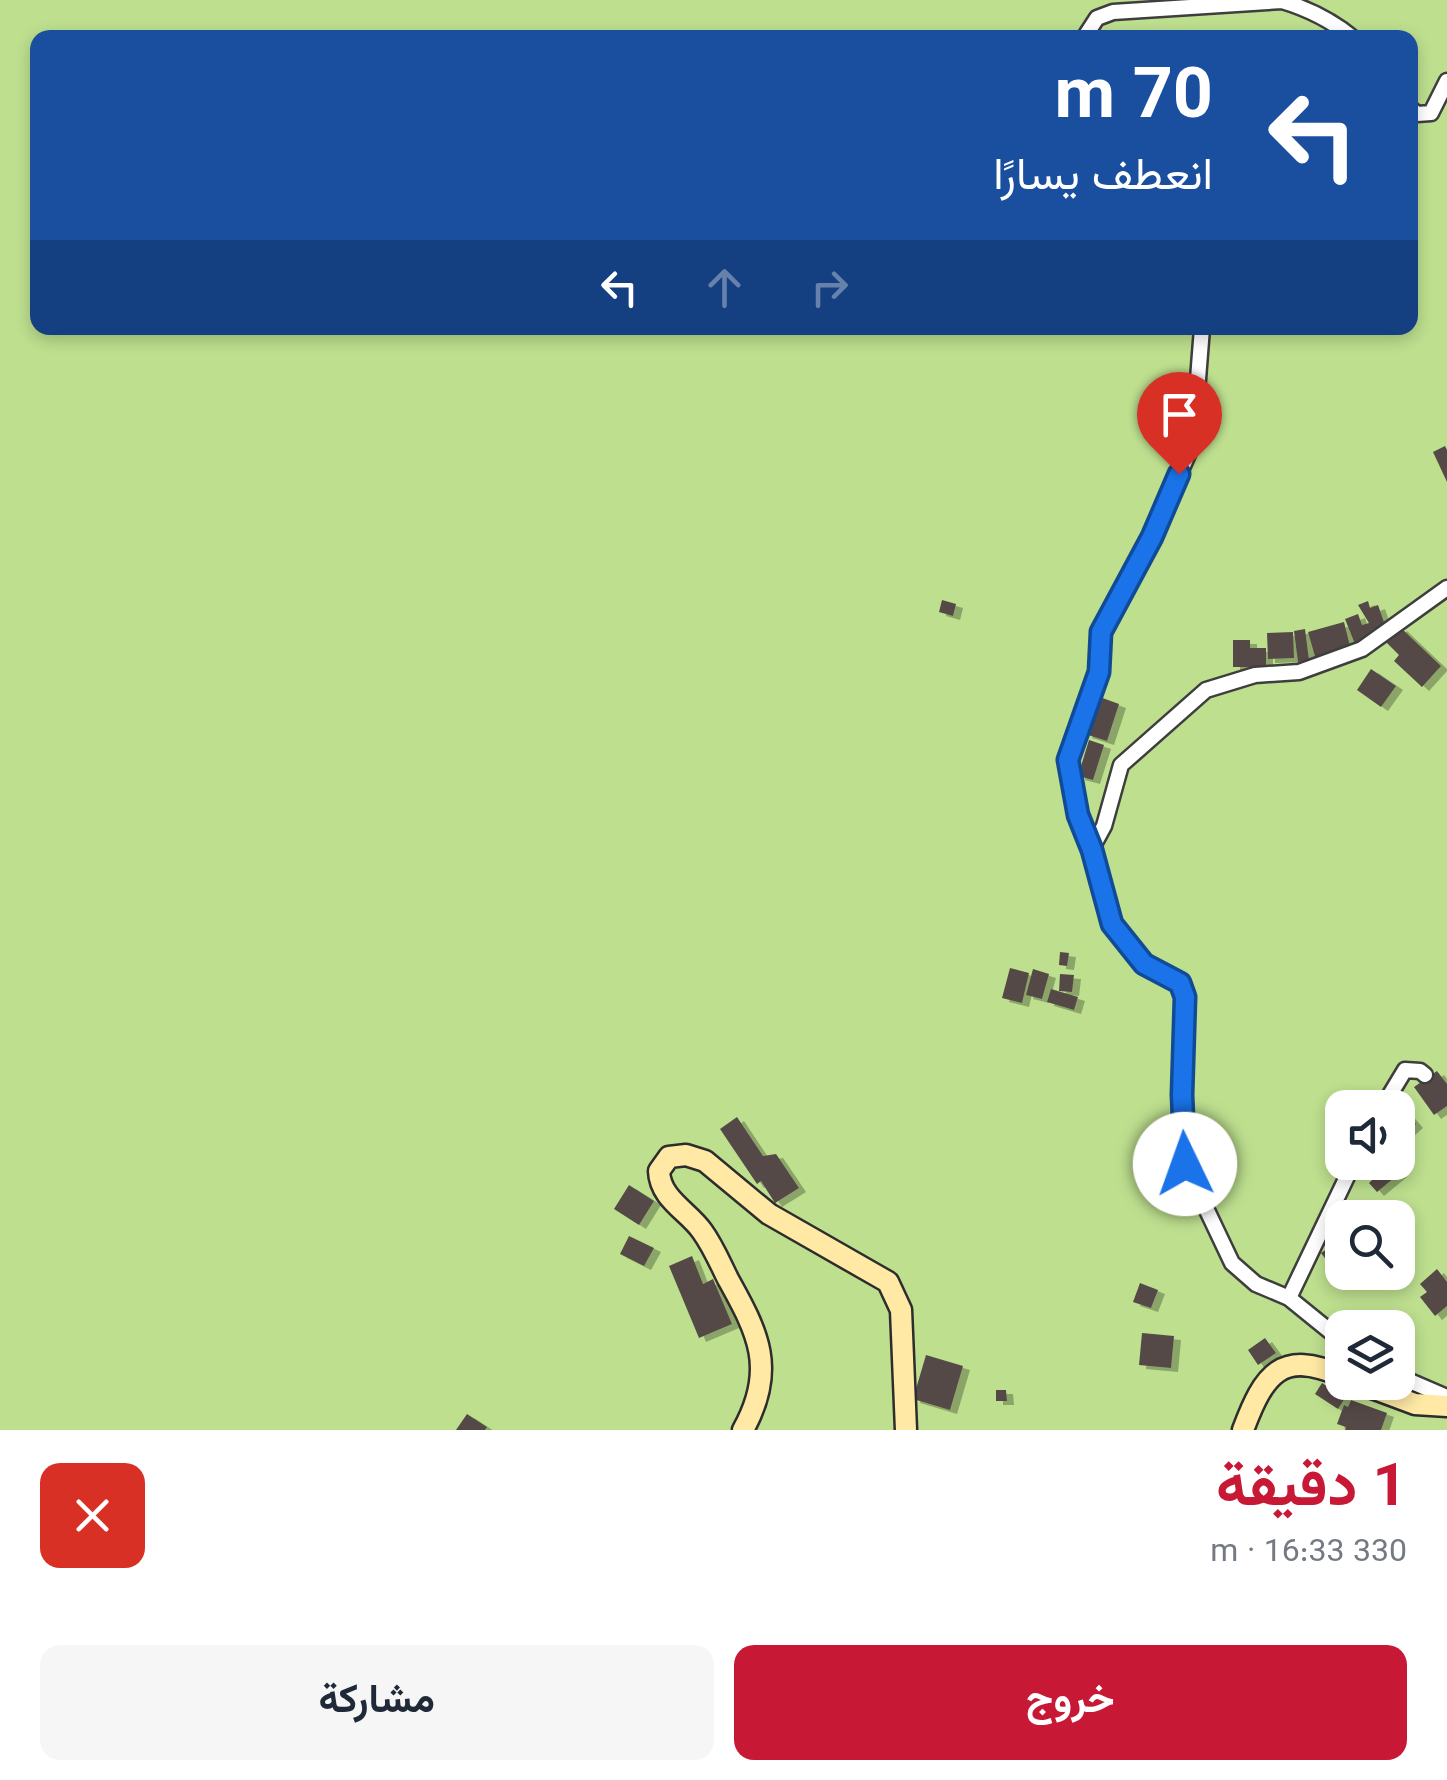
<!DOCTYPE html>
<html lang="ar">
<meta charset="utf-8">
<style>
:root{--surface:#fff;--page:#f6f6f7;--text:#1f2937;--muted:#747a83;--accent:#c71836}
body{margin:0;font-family:Georgia,Vazirmatn,serif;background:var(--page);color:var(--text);direction:rtl;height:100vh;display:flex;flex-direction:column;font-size:38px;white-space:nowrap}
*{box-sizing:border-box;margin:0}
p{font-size:32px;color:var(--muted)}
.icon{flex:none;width:55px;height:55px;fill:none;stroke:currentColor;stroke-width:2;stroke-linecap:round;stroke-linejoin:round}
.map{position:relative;height:1430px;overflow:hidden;direction:ltr}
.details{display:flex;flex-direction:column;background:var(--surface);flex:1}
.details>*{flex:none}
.banner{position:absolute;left:30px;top:30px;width:1388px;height:305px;border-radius:20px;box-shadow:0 5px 15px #0003;direction:rtl;background:#1a4fa0;color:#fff;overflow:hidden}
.controls{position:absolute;left:1325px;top:1090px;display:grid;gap:20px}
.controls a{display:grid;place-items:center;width:90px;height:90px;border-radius:20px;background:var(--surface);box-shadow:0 5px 15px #0003;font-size:50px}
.pin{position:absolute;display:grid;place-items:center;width:85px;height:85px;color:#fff;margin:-102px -42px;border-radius:50% 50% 50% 0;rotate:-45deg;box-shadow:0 0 10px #0007}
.pin .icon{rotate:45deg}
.me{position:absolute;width:110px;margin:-55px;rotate:357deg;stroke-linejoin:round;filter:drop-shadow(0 0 8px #0008)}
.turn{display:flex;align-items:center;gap:35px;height:210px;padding:0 40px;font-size:45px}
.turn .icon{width:130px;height:130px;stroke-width:2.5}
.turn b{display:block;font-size:70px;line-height:85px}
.lanes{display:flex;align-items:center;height:95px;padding:0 40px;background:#0003;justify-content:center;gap:50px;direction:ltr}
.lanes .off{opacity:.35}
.round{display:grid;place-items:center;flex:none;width:105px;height:105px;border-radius:20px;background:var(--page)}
.headline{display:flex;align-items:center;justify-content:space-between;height:170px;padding:0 40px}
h1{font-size:60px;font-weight:700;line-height:75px;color:var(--accent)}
.cta{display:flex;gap:20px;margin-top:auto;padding:20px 40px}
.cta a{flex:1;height:115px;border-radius:20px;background:var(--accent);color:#fff;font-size:40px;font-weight:700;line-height:115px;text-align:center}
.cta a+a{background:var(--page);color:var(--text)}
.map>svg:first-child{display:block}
</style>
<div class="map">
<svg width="1447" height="1430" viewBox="0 0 1447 1430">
<defs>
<filter id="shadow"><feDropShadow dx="7" dy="4" stdDeviation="0" flood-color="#0004"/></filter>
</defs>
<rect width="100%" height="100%" fill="#fff8ea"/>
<path fill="#bddf8e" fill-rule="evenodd" d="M0,0H1447V1430H0ZM38,38H1410V328H38ZM1342,1108H1398V1162H1342ZM1342,1218H1398V1272H1342ZM1342,1328H1398V1382H1342Z"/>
<g fill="#554a47" filter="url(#shadow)">
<polygon points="1445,446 1447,450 1447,482 1433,452"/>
<polygon points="942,600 956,604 953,616 939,612"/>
<polygon points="1368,601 1370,608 1378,605 1385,625 1372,630 1374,636 1355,644 1345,619 1358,614 1362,625 1369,623 1358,605"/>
<polygon points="1344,622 1351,650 1316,660 1308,632"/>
<polygon points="1400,627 1441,666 1422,687 1394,661 1399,655 1386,642"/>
<polygon points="1305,629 1309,660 1298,662 1294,631"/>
<polygon points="1293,632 1294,658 1268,659 1267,633"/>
<polygon points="1233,640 1250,640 1250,648 1266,648 1266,667 1233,667"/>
<polygon points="1371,669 1396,686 1381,707 1357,690"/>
<polygon points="1097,696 1119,704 1107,741 1085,734"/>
<polygon points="1089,740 1104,745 1093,780 1078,776"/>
<polygon points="1060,952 1069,953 1067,966 1059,965"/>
<polygon points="1010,968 1029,973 1022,1003 1002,998"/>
<polygon points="1033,969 1049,974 1042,999 1026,995"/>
<polygon points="1060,974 1074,975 1072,992 1059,991"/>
<polygon points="1051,989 1078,997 1074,1010 1047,1002"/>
<polygon points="1437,1071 1447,1084 1447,1106 1434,1115 1414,1087"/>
<polygon points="1397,1102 1416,1124 1398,1140 1398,1108 1391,1108"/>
<polygon points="737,1117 763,1156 776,1154 799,1188 775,1203 761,1181 757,1184 720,1129"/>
<polygon points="1367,1162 1391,1162 1400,1173 1377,1192 1369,1183 1374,1178 1364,1166"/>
<polygon points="629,1185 654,1201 639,1225 614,1209"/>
<polygon points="1335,1219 1342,1229 1342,1258 1331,1266 1321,1253 1327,1249 1319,1239 1320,1230"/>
<polygon points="629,1236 654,1248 644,1266 620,1254"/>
<polygon points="692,1256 703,1284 713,1279 732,1324 699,1338 669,1266"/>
<polygon points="1437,1269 1447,1282 1447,1306 1435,1316 1420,1297 1427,1292 1420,1284"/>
<polygon points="1140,1283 1158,1290 1151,1308 1133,1302"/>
<polygon points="1142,1333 1174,1336 1171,1368 1139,1365"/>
<polygon points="1265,1338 1276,1353 1258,1365 1248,1350"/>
<polygon points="926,1355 963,1366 950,1410 913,1399"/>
<polygon points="1322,1383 1345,1398 1338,1409 1315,1394"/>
<polygon points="996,1390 1006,1390 1007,1401 996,1401"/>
<polygon points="1351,1400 1387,1413 1381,1430 1345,1430 1346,1427 1337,1424 1344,1405 1348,1407"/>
<polygon points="467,1414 487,1427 485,1430 456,1430"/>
</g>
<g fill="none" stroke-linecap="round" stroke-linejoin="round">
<defs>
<g id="street">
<path d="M1084,38L1097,18L1113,12L1282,1C1309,9 1331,20 1353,38"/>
<polyline points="1410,108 1417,114 1431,113 1447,81"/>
<polyline points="1091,850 1077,815 1068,760 1099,671 1101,632 1152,537 1193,443 1202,328"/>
<polyline points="1382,1108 1405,1070 1420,1071 1425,1075"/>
<polyline points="1289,1298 1354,1162"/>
<path d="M1342,1341L1289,1298L1256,1284L1232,1263L1185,1164L1182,1095L1185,997C1175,973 1160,978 1143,964C1109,934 1101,891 1091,850L1104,826L1121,765L1206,690L1255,675L1299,672L1362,649L1447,588"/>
<polyline points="1398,1376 1447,1397"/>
</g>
<g id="secondary">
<polyline points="1356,1382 1415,1404 1447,1406"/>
<path d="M743,1430C777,1369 758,1333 728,1279C720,1263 713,1246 702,1231C688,1211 660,1199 659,1171L669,1157L686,1155L705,1161L769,1214L888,1282L901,1310L906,1430"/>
<path d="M1243,1430C1264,1374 1281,1349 1342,1376"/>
</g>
</defs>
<use href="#street" stroke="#3e3e3e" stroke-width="19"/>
<use href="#secondary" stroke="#2d2d2d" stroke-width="25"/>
<use href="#street" stroke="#fff" stroke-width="14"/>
<use href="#secondary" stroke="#ffe9a5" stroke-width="20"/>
</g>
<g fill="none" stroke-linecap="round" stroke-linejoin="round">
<defs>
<polyline id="route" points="1179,474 1152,537 1101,632 1099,672 1068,760 1078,815 1092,850 1112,924 1144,964 1180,983 1185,997 1182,1095 1185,1164"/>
</defs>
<use href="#route" stroke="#114b97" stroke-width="25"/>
<use href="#route" stroke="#1a73e8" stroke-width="18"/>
</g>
</svg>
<div class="controls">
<a><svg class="icon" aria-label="sound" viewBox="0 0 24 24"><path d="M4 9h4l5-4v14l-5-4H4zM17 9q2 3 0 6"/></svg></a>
<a><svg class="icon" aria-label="search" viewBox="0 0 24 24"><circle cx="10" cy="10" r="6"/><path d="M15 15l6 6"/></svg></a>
<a><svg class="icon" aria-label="layers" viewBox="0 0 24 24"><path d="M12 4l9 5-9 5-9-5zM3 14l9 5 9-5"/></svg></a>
</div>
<div class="pin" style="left:1179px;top:474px;background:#d93025"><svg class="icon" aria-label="arrive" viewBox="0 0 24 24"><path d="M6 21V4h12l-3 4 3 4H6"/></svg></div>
<svg class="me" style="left:1185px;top:1164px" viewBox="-20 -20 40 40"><circle r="19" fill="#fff"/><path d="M0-13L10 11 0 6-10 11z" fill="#1a73e8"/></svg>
<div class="banner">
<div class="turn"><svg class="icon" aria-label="left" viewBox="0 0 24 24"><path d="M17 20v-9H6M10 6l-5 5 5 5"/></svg><div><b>70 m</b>انعطف يسارًا</div></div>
<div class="lanes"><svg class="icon" aria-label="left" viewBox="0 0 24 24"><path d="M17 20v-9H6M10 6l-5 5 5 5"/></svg><svg class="icon off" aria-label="ahead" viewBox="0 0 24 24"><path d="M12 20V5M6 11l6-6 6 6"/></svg><svg class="icon off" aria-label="right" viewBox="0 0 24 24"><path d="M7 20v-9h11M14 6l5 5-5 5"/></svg></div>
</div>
</div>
<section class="details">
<div class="headline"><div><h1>1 دقيقة</h1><p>330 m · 16:33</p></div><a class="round" style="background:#d93025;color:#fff"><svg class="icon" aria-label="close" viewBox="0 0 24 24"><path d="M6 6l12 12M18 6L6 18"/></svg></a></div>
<div class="cta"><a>خروج</a><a>مشاركة</a></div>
</section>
